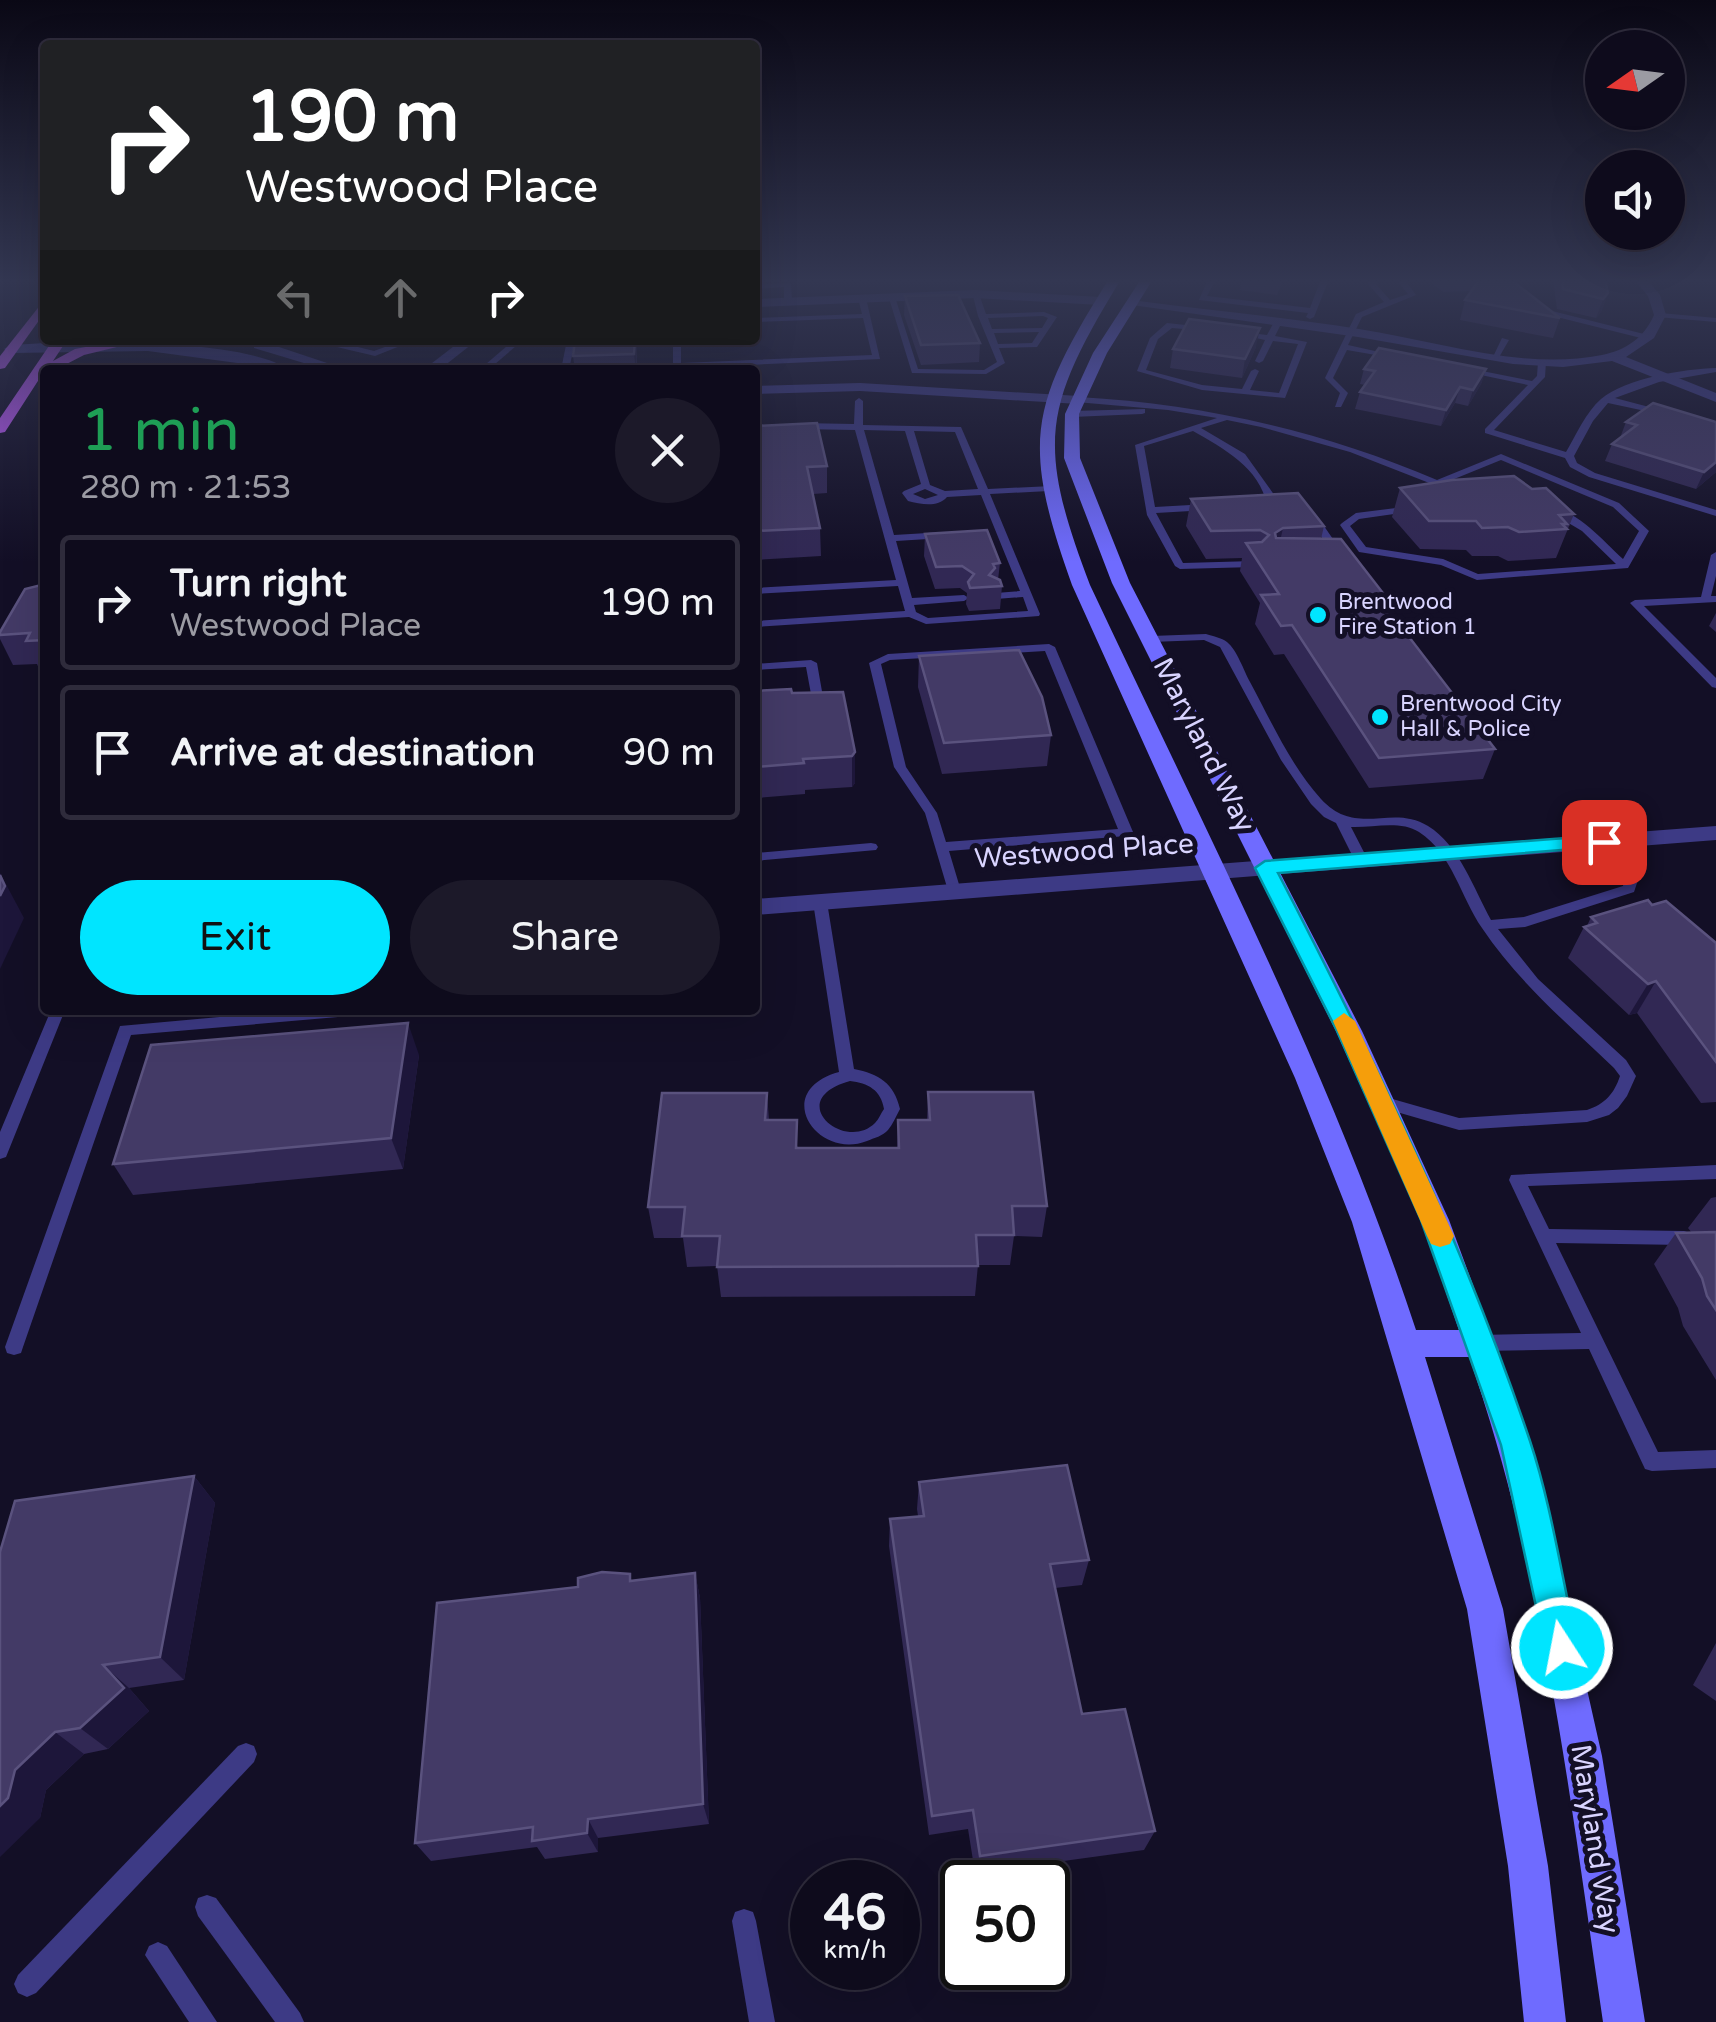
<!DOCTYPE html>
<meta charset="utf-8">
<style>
:root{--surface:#0e0b1c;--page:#1c1929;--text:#f1f3f6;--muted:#9b9ba3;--line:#2e2b3b;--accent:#00e5ff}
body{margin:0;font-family:"Varela Round",sans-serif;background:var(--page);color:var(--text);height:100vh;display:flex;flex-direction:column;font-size:38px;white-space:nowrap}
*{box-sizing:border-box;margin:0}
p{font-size:32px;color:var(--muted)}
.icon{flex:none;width:55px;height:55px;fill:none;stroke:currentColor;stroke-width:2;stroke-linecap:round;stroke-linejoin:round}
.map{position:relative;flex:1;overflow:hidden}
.drawer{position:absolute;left:40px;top:365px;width:720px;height:650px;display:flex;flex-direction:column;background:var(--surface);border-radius:10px;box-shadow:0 10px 40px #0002,0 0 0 2px var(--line)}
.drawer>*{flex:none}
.guide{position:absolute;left:40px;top:40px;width:720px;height:305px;border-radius:10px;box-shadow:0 10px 40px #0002,0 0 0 2px var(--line);background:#202124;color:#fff;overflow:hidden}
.needle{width:65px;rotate:256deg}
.controls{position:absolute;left:1585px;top:30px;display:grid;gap:20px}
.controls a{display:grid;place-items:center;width:100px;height:100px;border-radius:50%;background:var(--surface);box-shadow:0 10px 40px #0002,0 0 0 2px var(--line);font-size:50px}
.speed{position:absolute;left:790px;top:1860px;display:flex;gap:20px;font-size:50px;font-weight:700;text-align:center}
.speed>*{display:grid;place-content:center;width:130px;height:130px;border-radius:50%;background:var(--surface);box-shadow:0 10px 40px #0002,0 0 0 2px var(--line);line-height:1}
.speed small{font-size:25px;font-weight:400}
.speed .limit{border:5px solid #111;border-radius:15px;background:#fff;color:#111}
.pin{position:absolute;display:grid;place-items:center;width:85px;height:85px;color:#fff;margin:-42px;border-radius:20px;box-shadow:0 5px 15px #0006}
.me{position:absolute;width:110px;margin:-55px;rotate:349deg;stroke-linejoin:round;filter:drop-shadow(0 0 8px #0008)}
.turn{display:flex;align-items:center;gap:35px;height:210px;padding:0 40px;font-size:45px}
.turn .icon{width:130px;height:130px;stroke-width:2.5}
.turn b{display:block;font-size:70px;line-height:85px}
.lanes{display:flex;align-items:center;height:95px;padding:0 40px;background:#0003;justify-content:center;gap:50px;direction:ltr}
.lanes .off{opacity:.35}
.round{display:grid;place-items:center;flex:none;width:105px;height:105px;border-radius:52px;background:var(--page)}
.headline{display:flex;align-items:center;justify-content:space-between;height:170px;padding:0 40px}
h1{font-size:60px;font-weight:600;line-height:75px;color:#1e9e55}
.button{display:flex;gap:20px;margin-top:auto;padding:20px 40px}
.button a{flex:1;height:115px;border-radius:60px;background:var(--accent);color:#111;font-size:40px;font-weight:600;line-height:115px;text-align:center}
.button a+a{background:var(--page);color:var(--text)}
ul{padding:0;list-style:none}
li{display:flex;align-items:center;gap:30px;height:135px;margin:0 20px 15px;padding:0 20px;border:5px solid var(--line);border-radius:10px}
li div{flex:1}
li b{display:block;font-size:38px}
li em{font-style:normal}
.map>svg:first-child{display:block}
</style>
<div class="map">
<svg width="1716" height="2022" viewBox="0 0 1716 2022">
<rect width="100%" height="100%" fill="#130f26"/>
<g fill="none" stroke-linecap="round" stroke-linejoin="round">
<g fill="#3d3a85" fill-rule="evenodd">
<polygon points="1208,279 1216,279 1207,296 1310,308 1321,279 1329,279 1314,317 1310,319 1306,317 1308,313 1199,300"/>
<polygon points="1370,279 1378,279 1376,284 1390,300 1408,294 1396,279 1404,279 1416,295 1362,317 1348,345 1397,356 1393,358 1347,350 1333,378 1348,393 1341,407 1335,407 1340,393 1325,378 1356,314 1384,302 1368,284"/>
<polygon points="791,283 792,302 788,304 784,302 784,287 755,289 755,285"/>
<path d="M972,292L979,294L986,314L1044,312L1057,317L1037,347L999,348L1005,363L986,374L912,373L888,295L895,297L918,369L984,370L997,362L978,316ZM1043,316L1048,318L1042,328L992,329L988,318ZM1039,332L1032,343L998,344L994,333Z"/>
<polygon points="862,296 866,298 880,359 677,368 673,366 673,340 681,340 681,363 872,355 863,318 755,322 755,318 862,314 858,298"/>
<polygon points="1536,307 1652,336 1653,338 1649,340 1533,311"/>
<polygon points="1660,313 1716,318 1716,322 1657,317"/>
<polygon points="1278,320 1282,322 1275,336 1307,342 1285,398 1202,390 1137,371 1150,338 1167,323 1204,327 1207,331 1172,328 1158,339 1146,370 1202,385 1242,389 1251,371 1255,369 1259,371 1250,390 1279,393 1298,344 1273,341 1263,361 1259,363 1255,361 1265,340 1238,334 1242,332 1267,335 1274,322"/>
<polygon points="1502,338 1509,340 1498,359 1492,359"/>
<polygon points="342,340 351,340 346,344 374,351 404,340 415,340 375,356 337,347 337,343"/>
<polygon points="514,340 523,340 488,370 479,370"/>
<polygon points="567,340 575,340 569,370 561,370"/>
<path d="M1542,360L1546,362L1545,377L1494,430L1566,452C1576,435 1586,412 1601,399C1626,378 1684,369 1716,368V372L1659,382L1615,398L1668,412L1664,415L1608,403L1593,421L1574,456L1577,463L1595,473L1716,510V516L1589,477L1570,467L1565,458L1485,433V429L1528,385L1462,371V367L1532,381L1537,376L1538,362Z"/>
<path d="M1079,397C1203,404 1322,431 1437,480L1501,454L1619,503L1649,531L1628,568L1477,580L1441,565L1359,552L1340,525L1342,523L1356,513L1412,506L1415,507V511L1359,519L1350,526L1366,547L1443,559L1478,574L1616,564L1582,531L1550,512V508C1578,510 1603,541 1623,559L1639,531L1613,507L1501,460L1437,486L1350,452L1261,427L1227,420L1201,428L1245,454L1275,496V501L1287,507L1282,510L1267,505C1260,468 1223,448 1193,431L1144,446L1155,507L1208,504L1213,507L1208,510L1156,513L1183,563L1254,561L1259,564L1254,567L1180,569L1175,566L1147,515L1135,445L1217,418L1168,410L1076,402L1075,400Z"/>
<path d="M859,398L863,401V425L961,427L988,489L1052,486V490L1049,491L990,494L1040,614L1039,616L926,624L909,617L755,627V621L905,611L898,586L755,594V588L896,580L855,430L799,429L795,426L799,423L854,424L855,401ZM864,430L905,431L921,484L904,491L902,493L908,501C921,504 937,508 947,497L981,495L1020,591L996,593L991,596L996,599L1023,597L1028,611L928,618L916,612L914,605L964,601L969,598L964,595L912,598L896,541L944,538L949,535L944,532L894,535ZM914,431L955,432L978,489L945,491L930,485ZM925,489L938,495L925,499L913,494Z"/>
<polygon points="1145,409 1145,413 1142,414 1072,417 1068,414 1072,411"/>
<polygon points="1308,513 1317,516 1344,555 1343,557 1335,557 1310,520 1305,518 1305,514"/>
<polygon points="1716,552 1716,576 1711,596 1716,596 1716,602 1644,606 1716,678 1716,688 1712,687 1630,603 1635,600 1701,597 1711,555"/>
<path d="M1206,634C1212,636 1222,638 1227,642C1237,650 1244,671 1250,682C1271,721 1291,766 1321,799C1357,838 1391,803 1428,826C1459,845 1474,889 1491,920L1524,917L1623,886L1624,880L1597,842L1604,838L1609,839L1638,880L1634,892L1525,927L1498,929L1538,979L1626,1060L1636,1076L1627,1096L1618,1108L1609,1115L1587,1122L1459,1130L1376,1106L1374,1102L1376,1098L1382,1096L1459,1118L1587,1110C1605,1104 1614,1094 1620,1076L1614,1068C1568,1024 1518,982 1482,928C1461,898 1452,853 1419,832C1400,820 1372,828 1351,827L1368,860L1366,863H1356L1336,823L1324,817L1311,804L1281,760L1220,647L1204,640L1151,642L1145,639L1151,636Z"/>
<path d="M1049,644L1055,647L1133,832L1126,836L949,851L961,891L954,896L949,894L925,813L894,767L869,663L888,654ZM1045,651L1118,829L946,842L937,813L906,767L881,664L890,660Z"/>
<path d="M811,660L817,663L823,697C817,703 801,704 795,698L797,696L811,694L806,667L755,670V664Z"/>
<polygon points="871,843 876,844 878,847 876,850 755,861 755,853"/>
<path d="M820,897L827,902L854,1069C879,1074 894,1083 900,1109C896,1116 893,1124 888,1130C883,1136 874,1138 867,1141C817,1161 770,1091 839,1072L813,902ZM850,1081C868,1083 881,1090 884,1109C881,1113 879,1119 875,1123C845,1153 782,1100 850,1081Z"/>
<polygon points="51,1010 65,1010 8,1152 6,1157 0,1159 0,1132"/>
<polygon points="297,1010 368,1010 361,1015 131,1035 23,1347 21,1353 14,1355 7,1353 5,1347 120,1026"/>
<polygon points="1716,1165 1716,1179 1528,1186 1549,1229 1684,1231 1690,1233 1693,1238 1690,1243 1684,1245 1556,1243 1658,1452 1716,1450 1716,1468 1652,1471 1645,1469 1589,1349 1479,1351 1472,1349 1470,1343 1472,1337 1479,1335 1581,1333 1509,1180 1511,1175"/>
<polygon points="246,1743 254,1746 257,1754 254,1762 36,1993 27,1997 18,1993 14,1984 18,1975 238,1746"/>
<polygon points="207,1895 216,1898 300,2013 304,2022 275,2022 198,1916 195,1907 198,1898"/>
<polygon points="744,1909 753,1912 756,1921 775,2022 749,2022 732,1921 735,1912"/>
<polygon points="158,1942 167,1946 217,2022 189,2022 145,1955 149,1946"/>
</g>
<g fill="#3d3a85" fill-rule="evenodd">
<path d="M1634,279H1647L1660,295L1666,315L1654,338L1626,357L1716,393V402L1612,361L1563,367L1513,364L1358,337L1125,304L1131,300C1207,310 1283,317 1359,329C1437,341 1523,371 1602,355C1626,350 1644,338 1654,315L1648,296Z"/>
<polygon points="975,290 1101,297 1107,301 1101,305 975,298 755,307 755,299"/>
<polygon points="462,340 477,340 439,370 423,370"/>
<polygon points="254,342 264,342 348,370 327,370 254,348"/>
<path d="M46,343C103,342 243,339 290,370L148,351L11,353L4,349L11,345Z"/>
<polygon points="860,383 1079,396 1086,400 1079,404 860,391 755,394 755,386"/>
<polygon points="1716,826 1716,840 755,915 755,899"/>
</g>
<path fill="#6f6bff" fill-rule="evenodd" d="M1109,279H1121C1043,407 1036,443 1090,585C1205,830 1331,1072 1416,1330H1459L1421,1220L1336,1031L1112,583L1064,458L1065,414L1093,353L1141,279H1153L1107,353L1079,414L1080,458L1130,583L1362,1031L1449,1220L1532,1445L1602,1756L1645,2022H1603C1570,1799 1544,1571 1469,1357H1425L1503,1609L1548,1866L1566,2022H1524L1508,1866L1467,1609L1352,1222L1295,1078L1072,585C1021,442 1029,406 1109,279Z"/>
<g fill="#c25bff" fill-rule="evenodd">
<polygon points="45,299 45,312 5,368 0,369 0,356"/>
<polygon points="53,340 67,340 53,361 75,349 118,341 125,345 84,355 55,370 45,370 5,432 0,433 0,418"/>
</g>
</g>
<g fill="#312854">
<polygon points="1242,279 1293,279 1292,282 1283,281 1277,295 1240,290"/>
<polygon points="1427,279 1510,279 1560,318 1553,338 1460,320 1465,300 1472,291 1443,292"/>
<polygon points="1553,279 1605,279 1608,293 1601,312 1596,318 1557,309"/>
<polygon points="905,296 980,343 979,362 921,365 904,315"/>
<polygon points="575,340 637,340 637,370 575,370 573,356"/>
<polygon points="1256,347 1242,378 1170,368 1173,349"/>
<polygon points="1364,369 1486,369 1481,384 1468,406 1455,403 1441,426 1355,409 1360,392 1365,385 1360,384"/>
<polygon points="1653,403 1716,472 1696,489 1605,461 1612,444 1620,438 1626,422"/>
<polygon points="755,426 827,466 827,493 813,494 820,528 821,556 755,560"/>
<polygon points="1400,488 1532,489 1574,514 1556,558 1508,561 1498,556 1472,556 1466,550 1420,549 1392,517"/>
<polygon points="1191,499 1324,526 1321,539 1393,606 1390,613 1495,749 1483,779 1369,788 1284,654 1274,655 1255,624 1260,603 1240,571 1242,558 1206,559 1186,526"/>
<polygon points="925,534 1000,563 998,580 1002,586 1000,609 969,611 966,604 967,593 960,588 935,589 924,556"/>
<polygon points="45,584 45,671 40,671 37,664 13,665 0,639 0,632"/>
<polygon points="1716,613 1716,632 1709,626"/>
<polygon points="919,656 1051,735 1047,766 942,774 918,687"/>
<polygon points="755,691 792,693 855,752 855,783 852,787 805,790 805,794 757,798 757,794 755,794"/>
<polygon points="1652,905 1716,943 1716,1102 1701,1103 1637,1013 1629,1015 1568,958 1584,927 1587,926 1591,917"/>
<polygon points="419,1055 403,1169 133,1195 113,1164"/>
<polygon points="928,1092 1047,1206 1042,1237 1014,1236 1010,1265 978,1265 975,1296 721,1297 717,1266 687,1267 683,1238 654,1238 648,1207 767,1093 769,1120 799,1148 897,1148 898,1120 927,1120"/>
<polygon points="1716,1197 1716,1380 1683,1326 1678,1308 1654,1264 1676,1233 1692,1233 1688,1228 1711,1198"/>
<polygon points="194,1476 215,1503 184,1680 129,1688 149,1711 108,1749 84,1754 46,1790 40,1818 0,1552"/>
<polygon points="919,1482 1089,1560 1082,1585 1055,1588 1082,1714 1155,1831 1144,1850 975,1873 968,1829 929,1835 889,1546 890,1519 918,1516 917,1509"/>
<polygon points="695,1573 700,1598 709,1824 598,1838 598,1852 545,1859 537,1847 431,1861 415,1843 578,1587"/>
<polygon points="1716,1643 1716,1701 1693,1685"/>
</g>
<g fill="#1d163a">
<polygon points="1608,293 1601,312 1596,318 1603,299"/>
<polygon points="1260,328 1256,347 1242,378 1245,359"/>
<polygon points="635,340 637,340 636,370 634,354"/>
<polygon points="1486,369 1481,384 1468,406 1473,390"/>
<polygon points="1460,387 1455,403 1441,426 1446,410"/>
<polygon points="1716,462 1716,472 1696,489 1704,472"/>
<polygon points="1283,528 1277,555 1275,533"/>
<polygon points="855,752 855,783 852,787 852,756"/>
<polygon points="0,873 24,918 0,969"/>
<polygon points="1656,981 1637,1013 1629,1015 1648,984"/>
<polygon points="408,1023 419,1055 403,1169 391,1138"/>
<polygon points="194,1476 215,1503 184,1680 160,1657"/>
<polygon points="695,1573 700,1598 709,1824 703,1804"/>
<polygon points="103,1665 129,1688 149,1711 108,1749 80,1728"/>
<polygon points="55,1732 84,1754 46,1790 40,1818 0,1857 0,1806 15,1770"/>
<polygon points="588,1819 598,1838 598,1852 587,1833"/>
</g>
<g fill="#433a66" stroke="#5a527e" stroke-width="2.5">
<polygon points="1480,279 1510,279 1560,318 1465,300"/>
<polygon points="1562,279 1605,279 1608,293 1603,299 1563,289"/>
<polygon points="958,295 980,343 921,345 905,296"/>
<polygon points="1189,319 1260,328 1245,359 1173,349"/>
<polygon points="575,340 635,340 634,354 573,356"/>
<polygon points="1379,348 1486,369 1473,390 1460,387 1446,410 1360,392 1375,371 1364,369"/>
<polygon points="1653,403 1716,422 1716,462 1704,472 1612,444 1637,425 1626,422"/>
<polygon points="817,423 827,466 807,467 820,528 755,531 755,426"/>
<polygon points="1514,476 1532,489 1546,488 1574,514 1559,515 1567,524 1562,524 1567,529 1519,532 1508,527 1482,528 1476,521 1429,521 1400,488 1452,480"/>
<polygon points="1298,493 1324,526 1283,528 1275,533 1276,538 1341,539 1393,606 1386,607 1495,749 1379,758 1292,625 1281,626 1261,595 1279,594 1246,543 1262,542 1269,535 1260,530 1211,531 1191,499"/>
<polygon points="987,530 1000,563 993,564 995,568 989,575 1000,580 1002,586 970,588 968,582 974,574 962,566 936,567 925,534"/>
<polygon points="45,584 45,640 26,641 30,633 0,635 0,632 25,589"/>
<polygon points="1019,650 1042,697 1051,735 944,743 919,656"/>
<polygon points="791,689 792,693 843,692 855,752 852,756 803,759 804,763 755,767 755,691"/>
<polygon points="0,875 5,886 0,896"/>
<polygon points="1648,900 1652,905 1666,901 1716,943 1716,1062 1656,981 1648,984 1584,927 1597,923 1591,917"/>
<polygon points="408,1023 391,1138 113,1164 151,1045"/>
<polygon points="928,1092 1033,1092 1047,1206 1012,1206 1014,1235 976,1235 978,1266 717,1267 720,1236 682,1236 685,1207 648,1207 662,1093 767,1093 765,1120 797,1120 796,1148 899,1148 898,1120 930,1120"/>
<polygon points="1716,1232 1716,1310 1707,1296 1702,1278 1676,1233"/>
<polygon points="1067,1465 1089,1560 1050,1564 1082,1714 1125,1709 1155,1831 980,1856 973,1810 932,1816 890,1519 924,1516 919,1482"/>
<polygon points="194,1476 160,1657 103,1665 124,1688 80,1728 55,1732 15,1770 8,1798 0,1806 0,1552 15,1501"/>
<polygon points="602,1572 630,1574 630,1581 695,1573 703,1804 588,1819 587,1833 532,1841 533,1827 415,1843 437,1603 578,1587 578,1578"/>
</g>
<linearGradient id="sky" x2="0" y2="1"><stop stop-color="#0a0815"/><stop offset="0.5" stop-color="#333752"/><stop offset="1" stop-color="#333752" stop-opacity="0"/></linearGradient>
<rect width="1716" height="562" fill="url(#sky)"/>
<path fill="#00e5ff" stroke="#0095a6" stroke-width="2.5" d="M1604,835L1611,837V846L1278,873C1374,1058 1464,1244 1530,1441C1552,1507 1562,1580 1578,1648L1573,1660L1562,1665L1550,1660L1545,1648L1501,1445L1421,1220L1337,1031L1255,868L1265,861Z"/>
<polygon fill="#f59e0b" points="1344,1013 1355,1021 1454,1236 1450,1244 1440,1247 1431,1244 1427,1236 1333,1021"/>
<g fill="#00e5ff" stroke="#130f26" stroke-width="4">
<circle cx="1318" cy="615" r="10"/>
<circle cx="1380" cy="717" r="10"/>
</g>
<g text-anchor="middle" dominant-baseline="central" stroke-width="10" stroke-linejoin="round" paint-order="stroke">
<g font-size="22" fill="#d9d4ff" stroke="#130f26" text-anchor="start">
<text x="1338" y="602">Brentwood<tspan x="1338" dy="25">Fire Station 1</tspan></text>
<text x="1400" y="704">Brentwood City<tspan x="1400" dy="25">Hall &amp; Police</tspan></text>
</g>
<g font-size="28" fill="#d9d4ff" stroke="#130f26">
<text transform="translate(1204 745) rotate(63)">Maryland Way</text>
<text transform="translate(1084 851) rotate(-4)">Westwood Place</text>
<text transform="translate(1595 1839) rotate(81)">Maryland Way</text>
</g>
</g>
</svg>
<div class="controls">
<a><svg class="needle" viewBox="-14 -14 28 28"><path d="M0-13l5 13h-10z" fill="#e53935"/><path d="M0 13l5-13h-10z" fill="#9b9ba3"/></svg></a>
<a><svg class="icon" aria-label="sound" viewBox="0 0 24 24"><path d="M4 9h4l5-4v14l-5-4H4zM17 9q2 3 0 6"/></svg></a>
</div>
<div class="speed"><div>46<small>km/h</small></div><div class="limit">50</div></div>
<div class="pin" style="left:1604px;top:842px;background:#d93025"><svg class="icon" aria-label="arrive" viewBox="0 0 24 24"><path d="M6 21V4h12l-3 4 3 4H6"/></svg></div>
<svg class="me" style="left:1562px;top:1648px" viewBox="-20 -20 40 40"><circle r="17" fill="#00e5ff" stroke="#fff" stroke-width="3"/><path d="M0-11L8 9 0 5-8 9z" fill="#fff"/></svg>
<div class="guide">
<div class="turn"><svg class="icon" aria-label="right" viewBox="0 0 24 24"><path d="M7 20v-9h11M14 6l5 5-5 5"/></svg><div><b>190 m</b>Westwood Place</div></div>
<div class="lanes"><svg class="icon off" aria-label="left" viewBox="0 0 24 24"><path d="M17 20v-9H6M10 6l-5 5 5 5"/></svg><svg class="icon off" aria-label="ahead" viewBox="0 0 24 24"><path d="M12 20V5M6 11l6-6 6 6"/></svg><svg class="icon" aria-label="right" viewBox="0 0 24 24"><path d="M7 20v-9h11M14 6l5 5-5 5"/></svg></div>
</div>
<section class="drawer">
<div class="headline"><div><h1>1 min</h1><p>280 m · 21:53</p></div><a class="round"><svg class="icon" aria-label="close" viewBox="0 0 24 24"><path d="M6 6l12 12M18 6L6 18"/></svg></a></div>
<ul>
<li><svg class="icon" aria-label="right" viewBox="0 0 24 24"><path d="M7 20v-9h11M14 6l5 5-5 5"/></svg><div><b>Turn right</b><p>Westwood Place</p></div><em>190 m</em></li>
<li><svg class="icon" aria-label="arrive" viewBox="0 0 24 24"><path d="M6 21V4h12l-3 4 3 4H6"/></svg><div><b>Arrive at destination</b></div><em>90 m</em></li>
</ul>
<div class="button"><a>Exit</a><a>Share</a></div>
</section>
</div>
